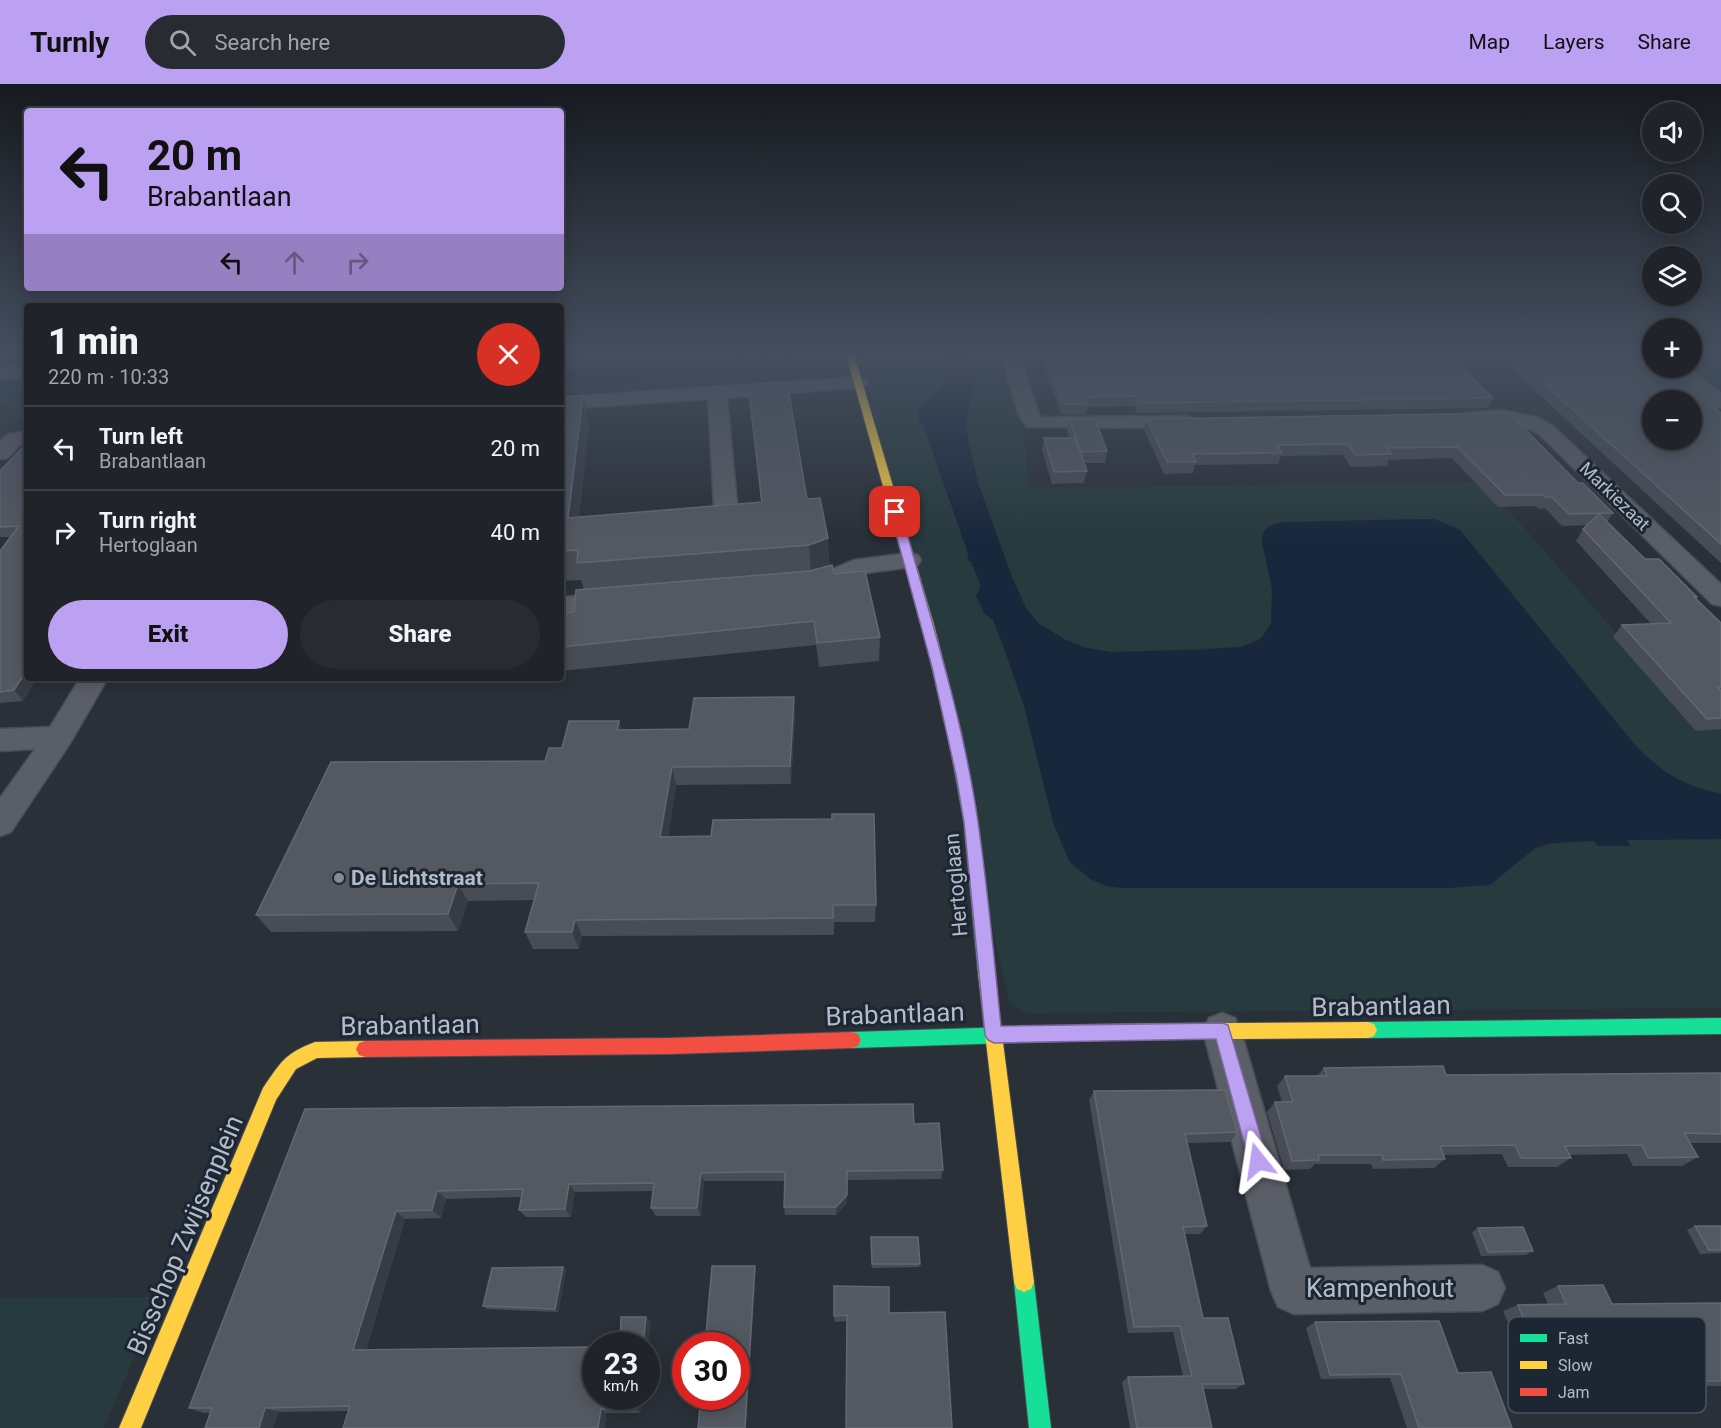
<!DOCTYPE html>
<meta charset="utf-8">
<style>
:root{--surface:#20242a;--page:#282c32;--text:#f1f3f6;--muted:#a2a4a8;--line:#3d4147;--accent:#bca0f2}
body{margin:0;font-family:Roboto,sans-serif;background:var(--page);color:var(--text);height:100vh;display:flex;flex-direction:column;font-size:22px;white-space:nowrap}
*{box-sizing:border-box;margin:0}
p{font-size:20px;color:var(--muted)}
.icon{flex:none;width:33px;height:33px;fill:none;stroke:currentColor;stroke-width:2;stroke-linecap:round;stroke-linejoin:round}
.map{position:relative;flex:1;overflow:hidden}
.sheet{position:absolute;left:24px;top:219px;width:540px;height:378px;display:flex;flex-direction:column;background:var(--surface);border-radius:6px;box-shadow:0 3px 15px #0003,0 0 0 2px var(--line)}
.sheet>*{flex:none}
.banner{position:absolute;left:24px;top:24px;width:540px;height:183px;border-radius:6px;box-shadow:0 3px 15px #0003,0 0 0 2px var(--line);background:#bca0f2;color:#111;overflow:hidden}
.fabs{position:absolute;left:1642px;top:18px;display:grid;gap:12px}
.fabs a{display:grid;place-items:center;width:60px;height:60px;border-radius:50%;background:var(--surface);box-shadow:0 3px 15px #0003,0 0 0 2px var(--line);font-size:30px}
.speed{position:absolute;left:582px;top:1248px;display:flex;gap:12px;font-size:30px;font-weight:700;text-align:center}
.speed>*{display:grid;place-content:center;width:78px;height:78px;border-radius:50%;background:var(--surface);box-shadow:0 3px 15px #0003,0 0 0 2px var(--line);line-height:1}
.speed small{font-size:15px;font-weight:400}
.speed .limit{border:9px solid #d22;background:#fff;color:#111}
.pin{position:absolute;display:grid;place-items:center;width:51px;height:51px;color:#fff;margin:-26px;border-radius:12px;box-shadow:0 3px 9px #0006}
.me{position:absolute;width:66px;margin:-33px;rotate:345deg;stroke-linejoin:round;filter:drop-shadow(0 0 4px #0008)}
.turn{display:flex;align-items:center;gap:21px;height:126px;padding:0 24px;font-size:27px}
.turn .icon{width:78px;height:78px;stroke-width:2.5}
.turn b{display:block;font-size:42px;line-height:51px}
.lanes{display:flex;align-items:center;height:57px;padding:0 24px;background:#0003;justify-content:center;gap:30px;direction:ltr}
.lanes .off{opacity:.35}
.round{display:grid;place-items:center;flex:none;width:63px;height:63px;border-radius:32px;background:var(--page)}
.headline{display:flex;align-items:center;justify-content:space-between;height:102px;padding:0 24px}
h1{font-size:36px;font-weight:800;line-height:45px}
.primary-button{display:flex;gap:12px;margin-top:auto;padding:12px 24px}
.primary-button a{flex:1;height:69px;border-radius:36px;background:var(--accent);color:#111;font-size:24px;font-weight:800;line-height:69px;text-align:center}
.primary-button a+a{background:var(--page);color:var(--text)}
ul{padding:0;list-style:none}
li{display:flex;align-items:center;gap:18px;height:84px;padding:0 24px;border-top:2px solid var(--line)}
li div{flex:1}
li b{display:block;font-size:22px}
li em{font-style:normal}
header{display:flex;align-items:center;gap:36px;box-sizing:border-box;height:84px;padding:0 30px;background:var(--accent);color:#111}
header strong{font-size:28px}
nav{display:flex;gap:33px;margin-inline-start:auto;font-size:21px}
.search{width:420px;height:54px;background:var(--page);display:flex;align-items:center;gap:15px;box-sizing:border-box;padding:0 21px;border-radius:33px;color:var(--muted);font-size:22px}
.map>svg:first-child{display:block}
</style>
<header>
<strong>Turnly</strong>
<div class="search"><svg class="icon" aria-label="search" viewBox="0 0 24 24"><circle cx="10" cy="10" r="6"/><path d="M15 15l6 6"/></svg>Search here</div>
<nav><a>Map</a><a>Layers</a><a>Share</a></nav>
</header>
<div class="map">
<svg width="1721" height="1344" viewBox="0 0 1721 1344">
<rect width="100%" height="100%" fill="#2a3038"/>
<g fill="#273a3e">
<polygon points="561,267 824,267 827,294 561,310"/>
<path d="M858,267H944C949,298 951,301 924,318L919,338L923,340L969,472L967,474C981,487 982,511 984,529L993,536L1024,622L1054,741L1070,778L1080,788L1490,801C1533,765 1536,757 1594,757L1598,762H1629L1626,756L1721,755V924L1028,929L1010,920Z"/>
<path d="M969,267H1000L1023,346L1029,404L1484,398L1694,638H1721V710C1683,702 1661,688 1635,661L1460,446L1435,435H1423L1286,438C1274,439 1262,442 1262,457L1272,505L1271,539L1262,553L1241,563L1111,568L1087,564L1065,556L1038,539L1026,524L1012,493L978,399L967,350V332L974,298Z"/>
<polygon points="1692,267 1721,267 1721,312 1683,284 1692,284"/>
<polygon points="27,292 27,327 0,356 0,332 9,322 0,322 0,294"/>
<polygon points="160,1213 104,1344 0,1344 0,1214"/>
</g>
<g fill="#19273c">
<path d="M944,267H969L974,298L967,332V350L978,399L1012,493L1026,524L1038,539L1066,556L1087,564L1111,568L1196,566L1241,563L1255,558L1262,553L1271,539L1272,505L1262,457C1262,442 1274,439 1286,438L1423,435H1435L1460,446L1635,661C1661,688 1683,702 1721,710V755L1627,756L1630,762H1598L1594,757L1549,759L1535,764L1490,801L1448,804H1122L1106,802L1090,795L1070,778L1054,741L1024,622L1004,563L993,536L984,529L976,512L981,502L971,478L967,476L969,472L923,340L919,338V323C946,297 952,311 944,267Z"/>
<polygon points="792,271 794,285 561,299 561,286"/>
</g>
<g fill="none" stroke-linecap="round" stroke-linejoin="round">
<defs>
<g id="street">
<polygon points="1000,267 1018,267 1040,333 1186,332 1193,334 1196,338 1193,342 1186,344 1027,343 1019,332"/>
<polygon points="1642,267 1653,267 1653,274 1644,271"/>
<polygon points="27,282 27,294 0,295 0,283"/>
<polygon points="1666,284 1687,284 1721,309 1721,324 1714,322"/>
<polygon points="858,293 865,295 868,299 865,303 727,314 739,440 735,445 727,447 719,445 715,440 708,315 561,325 561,313"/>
<polygon points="1501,326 1536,333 1553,342 1721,500 1721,522 1712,520 1539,350 1518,340 1471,339 1464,337 1461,333 1464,329"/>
<polygon points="27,347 27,359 21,360 8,374 0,375 0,357 8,350"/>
<path d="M909,469L918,471L921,476L918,481C899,486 880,486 862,490C841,495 824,513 800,507L796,501L800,495L819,491L854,476Z"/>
<polygon points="615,509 624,511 628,517 624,523 561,529 561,513"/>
<polygon points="80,594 108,594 69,661 11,748 0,752 0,714 35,665 0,667 0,645 50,643"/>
<polygon points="1222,929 1235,934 1241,947 1310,1184 1482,1181 1498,1188 1505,1204 1498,1220 1482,1227 1294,1230 1278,1223 1271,1207 1203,947 1209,934"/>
</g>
<g id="fast">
<polygon points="955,646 962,651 978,738 994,889 992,894 986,896 980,894 978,889 964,738 948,651"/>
<polygon points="1721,934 1721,950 1368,954 1362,952 1359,946 1362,940 1368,938"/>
<polygon points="1105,940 1111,942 1114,948 1111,954 1105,956 852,964 846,962 843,956 846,950 852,948"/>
<polygon points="1024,1188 1031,1191 1034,1198 1051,1344 1029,1344 1014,1198 1017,1191"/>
</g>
<g id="slow">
<polygon points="845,267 853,267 934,541 962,651 955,656 948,651 922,541"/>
<polygon points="986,882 992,884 994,889 1034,1198 1031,1205 1024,1208 1017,1205 1014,1198 978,889 980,884"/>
<polygon points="1368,938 1374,940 1377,946 1374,952 1368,954 1105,956 1099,954 1096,948 1099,942 1105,940"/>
<path d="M365,957L371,959L374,965L371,971L365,973L317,974L296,985L276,1016L141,1344H119L263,1004C281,978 284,970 315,958Z"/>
</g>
<polygon id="jam" points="852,948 858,950 861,956 858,962 852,964 670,970 365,973 359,971 356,965 359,959 365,957 670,954"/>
</defs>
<use href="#street" stroke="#484c55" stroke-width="3"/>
<use href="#fast" stroke="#484c55" stroke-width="2"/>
<use href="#slow" stroke="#484c55" stroke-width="2"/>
<use href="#jam" stroke="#484c55" stroke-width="2"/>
<use href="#street" fill="#5a5e66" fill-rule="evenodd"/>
<use href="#fast" fill="#16e098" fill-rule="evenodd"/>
<use href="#slow" fill="#ffcf43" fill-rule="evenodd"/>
<use href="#jam" fill="#f24e42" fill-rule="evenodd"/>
</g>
<g fill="#474c55">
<polygon points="0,267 27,267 27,270 0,271"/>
<polygon points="1039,267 1447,267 1493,314 1488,324 1137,329 1134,322 1087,323 1086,330 1061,330"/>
<polygon points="1492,267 1640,267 1721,329 1721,479"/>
<polygon points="748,301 828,454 829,482 880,553 879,577 819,583 816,561 561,587 561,530 574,528 584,505 581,496 561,497 561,313 589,339 579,433 761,419"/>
<polygon points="1509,329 1578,399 1613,429 1607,438 1645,475 1697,513 1696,515 1721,539 1721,645 1696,647 1613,553 1622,541 1651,540 1576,457 1583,445 1588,441 1562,442 1545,424 1539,425 1536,422 1498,423 1452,374 1389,376 1387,382 1351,383 1343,371 1281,372 1278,380 1195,381 1193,389 1164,390 1144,346 1147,335"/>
<polygon points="1069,335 1107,367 1105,379 1084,379 1087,387 1084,399 1052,400 1042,366 1044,354 1069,354 1067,347"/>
<polygon points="27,361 23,617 0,619 0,467 11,453 0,453 0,387"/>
<polygon points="795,631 791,700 676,701 668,753 876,821 875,838 834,838 834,851 582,852 579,865 533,865 525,848 534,816 468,817 458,847 271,848 256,831 545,677 562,664 619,637 622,646 689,645"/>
<polygon points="1324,984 1446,991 1721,989 1721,1059 1690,1059 1698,1073 1682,1082 1633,1082 1627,1070 1570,1071 1571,1074 1557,1083 1508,1083 1502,1070 1444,1071 1445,1075 1434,1084 1373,1085 1371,1080 1315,1080 1310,1085 1284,1086 1267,1028 1275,1018 1282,1018 1277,1002 1285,992 1317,992"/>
<polygon points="1094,1007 1237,1048 1230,1058 1187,1059 1207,1142 1200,1150 1185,1150 1203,1234 1244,1300 1235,1305 1203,1305 1212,1344 1130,1344 1122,1298 1128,1293 1183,1292 1173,1248 1128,1249 1089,1016"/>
<polygon points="305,1025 914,1040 943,1086 941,1095 847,1096 847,1119 836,1131 785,1131 784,1123 785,1097 704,1097 701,1132 656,1132 651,1124 653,1107 575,1108 571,1133 526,1133 519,1126 521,1113 446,1115 441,1134 405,1135 366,1266 596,1312 642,1312 640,1329 606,1329 605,1344 343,1344 348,1327 204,1329 189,1324"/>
<polygon points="1695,1142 1721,1142 1721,1169 1700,1170 1687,1146"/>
<polygon points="1478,1144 1533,1167 1526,1171 1481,1172 1472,1148"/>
<polygon points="871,1153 920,1180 919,1183 872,1184"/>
<polygon points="563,1183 566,1186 558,1228 487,1225 483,1222"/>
<polygon points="1558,1202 1612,1220 1721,1219 1721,1302 1535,1303 1503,1227 1518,1221 1548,1220 1543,1209"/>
<polygon points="889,1229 847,1237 835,1238 834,1232"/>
<polygon points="1315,1238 1458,1289 1512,1344 1407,1344 1390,1294 1321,1295 1306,1244"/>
</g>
<g fill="#373c44">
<polygon points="583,312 589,339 576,463 568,434"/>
<polygon points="828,454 829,483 811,490 809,461"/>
<polygon points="27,586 27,594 38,594 23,617 14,606"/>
<polygon points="794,613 795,631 791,700 790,682"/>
<polygon points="619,637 624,655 617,646"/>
<polygon points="672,683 676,701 665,770 660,753"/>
<polygon points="458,800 468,817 458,847 448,830"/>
<polygon points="575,836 582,852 579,865 572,848"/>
<polygon points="847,1087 847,1119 836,1131 836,1123"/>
<polygon points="701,1089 704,1097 701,1132 697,1124"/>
<polygon points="569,1100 575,1108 571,1133 565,1125"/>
<polygon points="437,1107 446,1115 441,1134 432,1126"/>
<polygon points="396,1127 405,1135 364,1272 353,1266"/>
<polygon points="755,1182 756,1185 746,1344 745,1344"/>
<polygon points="563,1183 566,1186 558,1228 555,1225"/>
<polygon points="646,1233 651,1239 646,1277 646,1262 643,1262"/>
<polygon points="637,1312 642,1312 640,1329 635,1324"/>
<polygon points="265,1324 279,1328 273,1344 259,1344"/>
<polygon points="601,1325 606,1329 605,1344 598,1344"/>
</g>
<g fill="#535861" stroke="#626872" stroke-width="1.5" fill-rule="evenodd">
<polygon points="1044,267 1447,267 1493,314 1139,319 1136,312 1085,313 1088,320 1063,320"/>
<path d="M1508,267H1640L1653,277V284H1661L1721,329V460ZM1653,316H1692V356H1653Z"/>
<polygon points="787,298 807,415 820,414 828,454 809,461 577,479 578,466 561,467 561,313 583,312 568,434 762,418 748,301"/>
<polygon points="1509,329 1578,399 1583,399 1613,429 1569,430 1552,413 1546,413 1543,411 1505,411 1457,363 1387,364 1392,370 1356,371 1347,360 1277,361 1282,369 1192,370 1196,378 1167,378 1147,335"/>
<polygon points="1069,335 1095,335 1107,367 1081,368"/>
<polygon points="1044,354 1075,354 1087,387 1054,388"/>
<polygon points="25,361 27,361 27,586 14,606 0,608 0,467 19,442 0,443 0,387"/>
<polygon points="1599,430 1645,475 1659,475 1697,513 1694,513 1721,539 1721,603 1718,603 1721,607 1721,634 1707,635 1622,541 1671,539 1583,445"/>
<polygon points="832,481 834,490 865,487 880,553 817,559 814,537 561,563 561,530 574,528 576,506 810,487"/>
<polygon points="794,613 790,682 672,683 660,753 711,752 713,736 832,735 832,730 874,730 876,821 833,821 833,834 575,836 572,848 525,848 539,799 458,800 448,830 256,831 331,678 545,677 549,664 562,664 569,637 619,637 617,646 689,645 694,614"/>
<polygon points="1443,982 1446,991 1721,989 1721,1050 1684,1049 1698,1073 1648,1074 1642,1061 1565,1062 1571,1074 1521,1074 1515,1061 1440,1062 1445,1075 1383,1076 1382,1071 1318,1071 1319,1076 1292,1077 1275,1018 1293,1018 1285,992 1327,992 1324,984"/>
<polygon points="1225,1006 1237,1048 1185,1050 1207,1142 1183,1143 1203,1234 1228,1234 1244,1300 1202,1300 1212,1344 1137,1344 1128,1293 1192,1292 1180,1242 1134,1243 1094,1007"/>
<polygon points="913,1020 914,1040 939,1039 943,1086 847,1087 847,1111 836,1123 784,1123 785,1088 743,1088 701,1089 697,1124 651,1124 654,1099 569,1100 565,1125 519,1126 523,1105 437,1107 432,1126 396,1127 353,1266 596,1263 596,1312 637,1312 635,1324 601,1325 598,1344 343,1344 350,1322 265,1324 259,1344 205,1344 212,1324 189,1324 305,1025"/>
<polygon points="1695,1142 1721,1142 1721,1166 1709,1166"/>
<polygon points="1523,1143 1533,1167 1488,1168 1478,1144"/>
<polygon points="871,1153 918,1153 920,1180 872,1180"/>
<polygon points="712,1182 755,1182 745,1344 698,1344 701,1312 736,1312 736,1262 705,1262"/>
<polygon points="563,1183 555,1225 483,1222 492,1184"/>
<polygon points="1603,1201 1612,1220 1721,1219 1721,1297 1550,1298 1518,1221 1566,1220 1558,1202"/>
<polygon points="834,1202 889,1203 889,1229 945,1228 952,1344 846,1344 847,1231 834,1232"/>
<polygon points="621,1233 646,1233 643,1262 620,1262"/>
<polygon points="1439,1237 1458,1289 1491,1288 1512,1344 1419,1344 1401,1290 1330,1291 1315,1238"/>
</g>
<linearGradient id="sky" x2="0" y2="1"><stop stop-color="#171a1f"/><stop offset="0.59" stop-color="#444e5e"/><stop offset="1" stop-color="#444e5e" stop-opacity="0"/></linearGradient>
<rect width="1721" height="456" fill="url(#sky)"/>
<path fill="#bca0f2" stroke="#7a689d" stroke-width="1.5" d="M895,425L901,428C929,530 963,633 978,738C988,806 994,874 1001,942L1222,939L1228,941L1268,1077L1265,1084L1258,1086L1252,1084L1249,1077L1216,955L994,959L988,956L985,951L964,738L956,691L932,583L890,428Z"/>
<circle fill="#848b96" stroke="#1d2633" stroke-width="2" cx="339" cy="794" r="6"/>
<g text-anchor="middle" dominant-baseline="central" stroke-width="6" stroke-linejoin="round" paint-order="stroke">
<g font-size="18" fill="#b4bcc9" stroke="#1d2633">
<text transform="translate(1615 412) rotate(44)">Markiezaat</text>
</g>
<g font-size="21" font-weight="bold" fill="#b4bcc9" stroke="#1d2633" text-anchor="start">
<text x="351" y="794">De Lichtstraat</text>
</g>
<g font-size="21" fill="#b4bcc9" stroke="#1d2633">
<text transform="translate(956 801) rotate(-95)">Hertoglaan</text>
</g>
<g font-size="26" fill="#b4bcc9" stroke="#1d2633">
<text transform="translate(1381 922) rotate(-1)">Brabantlaan</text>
<text transform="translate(895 930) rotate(-2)">Brabantlaan</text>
<text transform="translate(410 941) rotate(-1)">Brabantlaan</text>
<text transform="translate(185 1151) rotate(-67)">Bisschop Zwijsenplein</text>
<text x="1380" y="1204">Kampenhout</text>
</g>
</g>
<rect x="1508" y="1233" width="198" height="96" rx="9" fill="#1d2633" stroke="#4a5360" stroke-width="1.5"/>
<rect x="1520" y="1250" width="27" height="8" fill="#16e098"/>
<rect x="1520" y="1277" width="27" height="8" fill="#ffcf43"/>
<rect x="1520" y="1304" width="27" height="8" fill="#f24e42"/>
<g font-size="16" fill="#b4bcc9">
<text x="1558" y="1260">Fast</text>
<text x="1558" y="1287">Slow</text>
<text x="1558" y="1314">Jam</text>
</g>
</svg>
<div class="fabs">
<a><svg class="icon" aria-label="sound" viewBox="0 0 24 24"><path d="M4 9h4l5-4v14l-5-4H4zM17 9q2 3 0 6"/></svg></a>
<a><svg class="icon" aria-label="search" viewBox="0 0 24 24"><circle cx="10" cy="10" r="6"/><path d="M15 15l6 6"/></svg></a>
<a><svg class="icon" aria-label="layers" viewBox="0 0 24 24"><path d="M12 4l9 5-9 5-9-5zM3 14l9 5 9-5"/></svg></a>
<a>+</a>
<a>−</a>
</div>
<div class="speed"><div>23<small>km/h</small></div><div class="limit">30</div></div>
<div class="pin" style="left:895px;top:428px;background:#d93025"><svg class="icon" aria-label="arrive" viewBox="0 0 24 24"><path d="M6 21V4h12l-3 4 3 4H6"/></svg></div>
<svg class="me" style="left:1258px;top:1077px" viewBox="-20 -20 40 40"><path d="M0-17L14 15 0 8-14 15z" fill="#bca0f2" stroke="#fff" stroke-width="4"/></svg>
<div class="banner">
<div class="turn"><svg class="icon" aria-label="left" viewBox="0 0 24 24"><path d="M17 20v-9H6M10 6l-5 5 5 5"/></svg><div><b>20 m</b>Brabantlaan</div></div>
<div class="lanes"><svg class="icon" aria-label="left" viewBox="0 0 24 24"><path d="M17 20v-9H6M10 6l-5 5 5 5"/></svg><svg class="icon off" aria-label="ahead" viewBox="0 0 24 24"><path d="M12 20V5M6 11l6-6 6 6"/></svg><svg class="icon off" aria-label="right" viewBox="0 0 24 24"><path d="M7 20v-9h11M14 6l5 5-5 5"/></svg></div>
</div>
<section class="sheet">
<div class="headline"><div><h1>1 min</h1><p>220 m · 10:33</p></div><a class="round" style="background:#d93025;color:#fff"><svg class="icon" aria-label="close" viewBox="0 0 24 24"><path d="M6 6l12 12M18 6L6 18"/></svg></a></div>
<ul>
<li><svg class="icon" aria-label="left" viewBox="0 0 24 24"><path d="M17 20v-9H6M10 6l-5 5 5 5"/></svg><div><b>Turn left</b><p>Brabantlaan</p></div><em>20 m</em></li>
<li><svg class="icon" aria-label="right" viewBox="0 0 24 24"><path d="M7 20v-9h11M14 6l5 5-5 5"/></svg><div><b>Turn right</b><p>Hertoglaan</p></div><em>40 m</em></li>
</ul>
<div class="primary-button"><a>Exit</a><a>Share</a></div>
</section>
</div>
